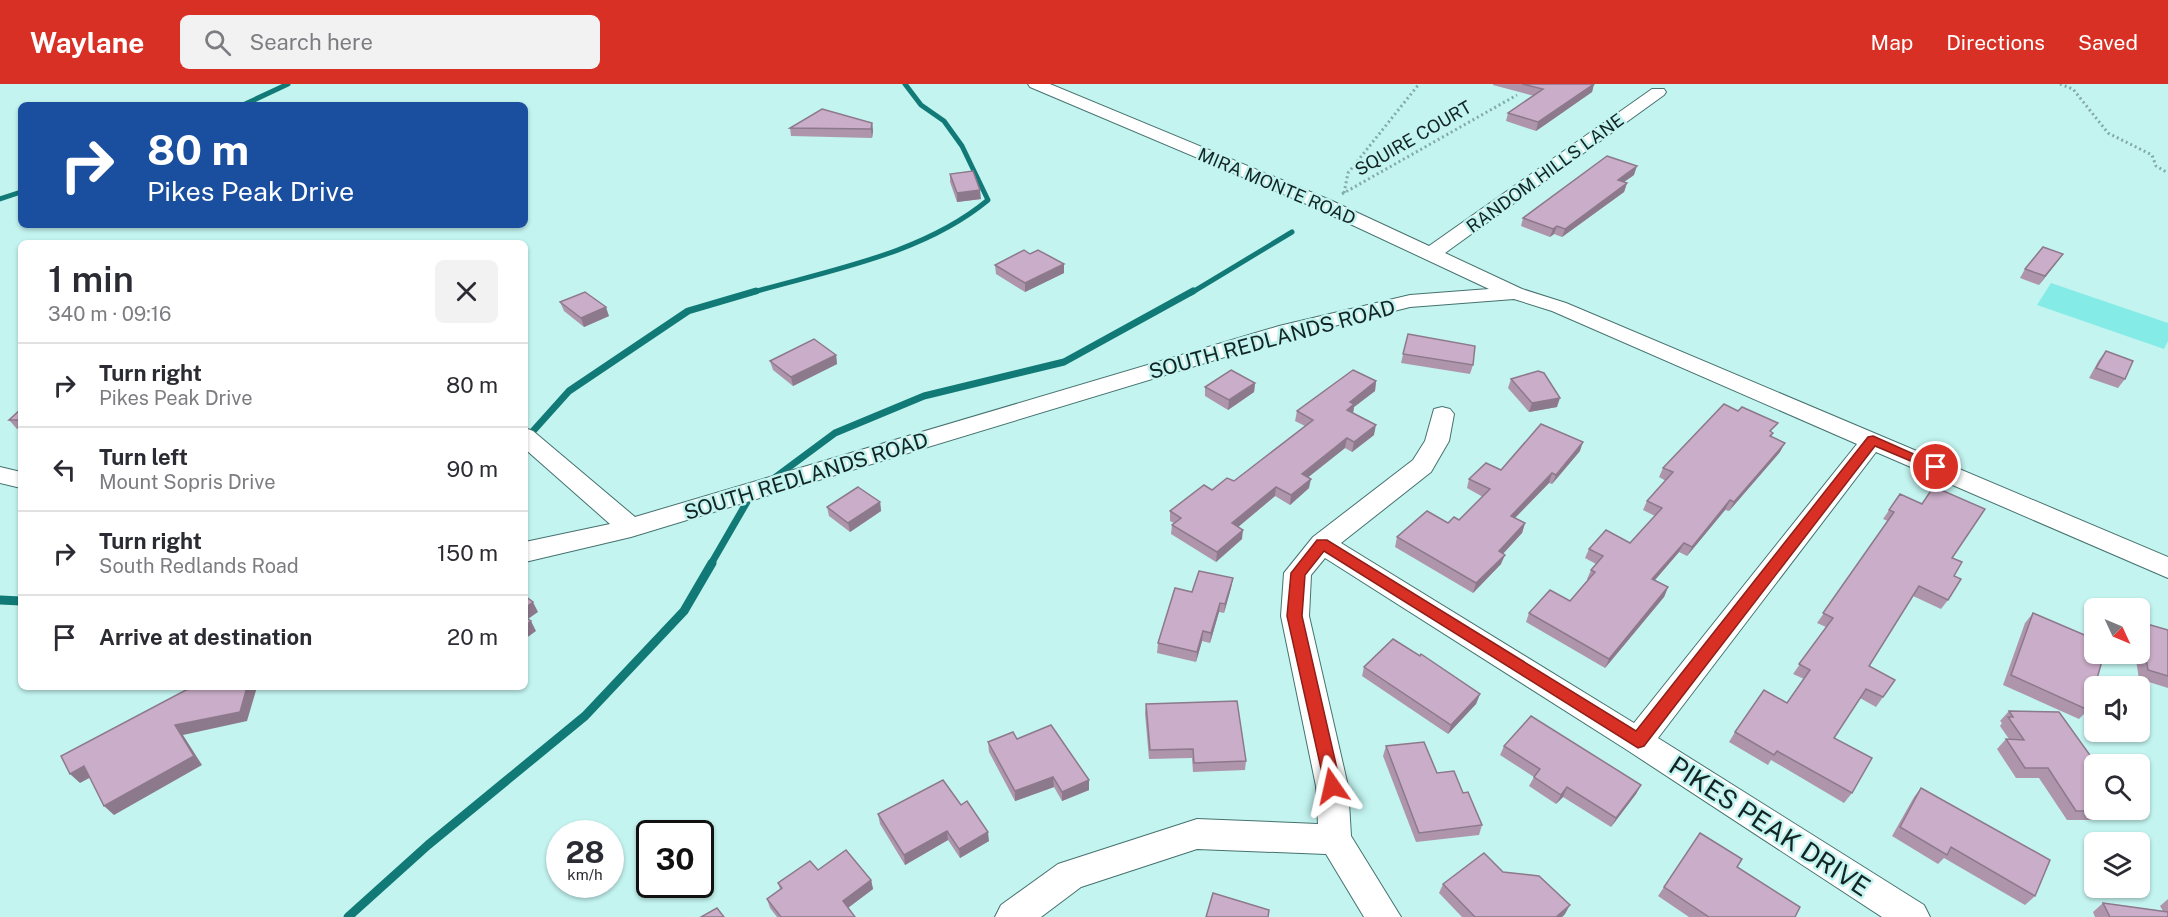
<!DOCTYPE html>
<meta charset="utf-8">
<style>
:root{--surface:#fff;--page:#f2f2f3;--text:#2b2b33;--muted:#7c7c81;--line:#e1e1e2;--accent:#d93025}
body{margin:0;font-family:"Public Sans",sans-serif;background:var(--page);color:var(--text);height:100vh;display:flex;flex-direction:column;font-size:22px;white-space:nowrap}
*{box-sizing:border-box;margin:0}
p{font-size:20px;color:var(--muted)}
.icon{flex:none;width:33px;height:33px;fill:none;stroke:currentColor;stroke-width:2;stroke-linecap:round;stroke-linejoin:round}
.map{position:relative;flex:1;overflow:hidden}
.drawer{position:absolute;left:18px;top:156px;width:510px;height:450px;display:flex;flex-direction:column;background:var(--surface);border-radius:9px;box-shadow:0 2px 4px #0004}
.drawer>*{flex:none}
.banner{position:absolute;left:18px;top:18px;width:510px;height:126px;border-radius:9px;box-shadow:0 2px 4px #0004;background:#1a4fa0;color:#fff;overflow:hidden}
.needle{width:39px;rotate:134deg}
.fabs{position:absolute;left:2084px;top:514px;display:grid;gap:12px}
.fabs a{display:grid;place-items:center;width:66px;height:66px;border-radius:9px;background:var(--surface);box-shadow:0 2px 4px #0004;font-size:30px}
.speed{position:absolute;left:546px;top:736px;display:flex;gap:12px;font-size:30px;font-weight:700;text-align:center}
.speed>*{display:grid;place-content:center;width:78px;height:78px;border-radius:50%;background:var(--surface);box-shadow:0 2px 4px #0004;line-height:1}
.speed small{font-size:15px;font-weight:400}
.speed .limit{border:3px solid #111;border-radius:9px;background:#fff;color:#111}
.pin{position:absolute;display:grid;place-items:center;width:51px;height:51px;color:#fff;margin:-26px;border:3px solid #fff;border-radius:50%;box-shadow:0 2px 6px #0007}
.me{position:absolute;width:66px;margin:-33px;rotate:349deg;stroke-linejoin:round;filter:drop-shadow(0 0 4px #0008)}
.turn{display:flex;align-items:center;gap:21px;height:126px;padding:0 30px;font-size:27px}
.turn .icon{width:78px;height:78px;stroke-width:2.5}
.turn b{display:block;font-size:42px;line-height:51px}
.round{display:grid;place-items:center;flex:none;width:63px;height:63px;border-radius:9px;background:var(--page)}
.summary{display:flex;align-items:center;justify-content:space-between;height:102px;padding:0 30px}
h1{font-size:36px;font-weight:600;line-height:45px}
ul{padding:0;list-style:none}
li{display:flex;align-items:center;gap:18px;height:84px;padding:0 30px;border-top:2px solid var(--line)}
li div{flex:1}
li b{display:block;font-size:22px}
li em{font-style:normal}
header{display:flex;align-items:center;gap:36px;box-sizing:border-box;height:84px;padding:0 30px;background:var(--accent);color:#fff}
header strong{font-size:28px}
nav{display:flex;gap:33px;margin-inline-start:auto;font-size:21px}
.search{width:420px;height:54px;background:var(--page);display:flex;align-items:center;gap:15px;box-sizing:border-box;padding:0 21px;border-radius:9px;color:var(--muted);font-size:22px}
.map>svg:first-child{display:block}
</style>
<header>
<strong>Waylane</strong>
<div class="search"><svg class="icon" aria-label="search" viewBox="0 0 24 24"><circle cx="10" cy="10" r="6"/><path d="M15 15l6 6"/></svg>Search here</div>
<nav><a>Map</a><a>Directions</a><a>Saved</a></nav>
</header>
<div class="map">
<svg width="2168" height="833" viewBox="0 0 2168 833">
<rect width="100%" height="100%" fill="#c3f4f0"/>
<polygon fill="#85ebe6" points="2051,199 2168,239 2168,257 2164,265 2037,221"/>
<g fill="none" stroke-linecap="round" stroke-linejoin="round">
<g stroke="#117a77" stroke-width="5">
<polyline points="243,21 288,0"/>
<polyline points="0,115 21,108"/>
<path d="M750,209C830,186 923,170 988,116L962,62L944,37L921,21L905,0"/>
<polyline points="1191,209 1292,148"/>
</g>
<g stroke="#117a77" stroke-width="7">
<polyline points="525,356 569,307 688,227 756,207"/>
<polyline points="773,395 835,349 924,312 1064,278 1193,207"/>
<polyline points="711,480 751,411"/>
</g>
<g stroke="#117a77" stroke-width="9">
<polyline points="0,516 21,517"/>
<polyline points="348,833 428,761 585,632 684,527 712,479"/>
</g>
<defs>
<g id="street">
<polygon points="1028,0 1050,0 1330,116 1429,162 1652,5 1664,5 1666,8 1664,11 1445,169 1522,205 1566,219 2168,473 2168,494 1876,368 1658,654 1924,821 1930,833 1882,833 1627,666 1325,474 1311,491 1309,532 1348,702 1351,752 1401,833 1364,833 1326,770 1197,765 1081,803 1041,833 995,833 1001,821 1058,780 1197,735 1318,740 1316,702 1281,532 1284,489 1313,453 1413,376 1425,357 1434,325 1442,323 1450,325 1454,330 1449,357 1431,388 1341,459 1634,639 1857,360 1552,227 1514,215 1410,223 1294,252 631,453 525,478 525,458 610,440 525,365 525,344 533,347 635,433 1279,242 1410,211 1489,205 1316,124 1030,3"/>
<polygon points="0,383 21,388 21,404 0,399"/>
</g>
</defs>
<use href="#street" stroke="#45726f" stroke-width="2"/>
<g stroke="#84aaa7" stroke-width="3" stroke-dasharray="2 3" stroke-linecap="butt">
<polyline points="2060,0 2073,5 2108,49 2152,71 2156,82 2168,89"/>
<polyline points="1344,109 1348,89 1419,0"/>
<polyline points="1342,110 1517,11"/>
</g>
<use href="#street" fill="#fff" fill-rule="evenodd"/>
</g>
<g fill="#ae95ac">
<polygon points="1493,0 1594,0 1592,8 1536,47 1506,37 1508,29 1534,12 1493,1"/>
<polygon points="872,39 873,47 872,54 791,52 790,44"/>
<polygon points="950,90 981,115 957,118 950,98"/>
<polygon points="1634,91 1624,98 1627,99 1624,108 1562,153 1554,150 1550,153 1521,142 1523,134"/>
<polygon points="2057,178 2039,201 2020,194 2025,185"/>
<polygon points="1064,180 1064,189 1025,208 996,190 995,181"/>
<polygon points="560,218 609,232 584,243 564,227"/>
<polygon points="1408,250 1473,281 1470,290 1401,279"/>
<polygon points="2106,267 2125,295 2118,304 2089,294 2099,276"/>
<polygon points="836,271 837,280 793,302 773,286 770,277"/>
<polygon points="1511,295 1557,323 1529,328 1508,304"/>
<polygon points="1376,297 1375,307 1354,323 1353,329 1374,351 1352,368 1345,364 1308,393 1309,404 1290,421 1275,412 1238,443 1242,455 1216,478 1171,450 1172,441 1174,439 1170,437 1170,427 1212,406 1234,397 1305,342 1295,337 1297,327"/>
<polygon points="1255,299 1254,308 1228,326 1205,312 1205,303"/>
<polygon points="21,325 21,345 17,345 9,336"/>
<polygon points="1773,348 1773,349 1771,353 1780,368 1729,427 1725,426 1687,472 1679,468 1655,496 1668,503 1664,513 1605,584 1526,538 1529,529 1570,517 1588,496 1587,495 1591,486 1596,480 1585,474 1589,465 1630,459 1655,432 1643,426 1647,417 1666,397 1659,393 1663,384"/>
<polygon points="1580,367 1552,400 1549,399 1515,434 1525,439 1522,449 1503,470 1501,480 1473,509 1395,463 1397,453 1459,436 1483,413 1467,404 1469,395 1501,386"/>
<polygon points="1900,410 1952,474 1954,492 1948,516 1941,525 1913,512 1869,582 1883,613 1876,623 1860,614 1834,654 1852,709 1844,719 1771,676 1768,681 1729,658 1735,648 1787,619 1804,595 1793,590 1826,543 1817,539 1888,437 1883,435"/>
<polygon points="880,418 881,427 850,448 829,432 827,423"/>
<polygon points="1233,494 1231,504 1224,529 1219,528 1210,559 1202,557 1196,578 1157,569 1158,559 1192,508"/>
<polygon points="2033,529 2088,626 2079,635 2003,601 2025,539"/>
<polygon points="2140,538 2168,546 2168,604 2139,595 2135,570 2139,570 2139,539"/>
<polygon points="1420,572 1480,610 1476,620 1448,650 1362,592 1364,583"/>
<polygon points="1146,620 1246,677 1245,686 1193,688 1192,674 1149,675 1145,629"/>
<polygon points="2009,627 2094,726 2119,727 2109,736 2067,736 2039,694 2016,694 1997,665 2006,655 2009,655 2000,642 2002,639 2000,637"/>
<polygon points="988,658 1089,696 1089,706 1062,717 1054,703 1015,717 989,668"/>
<polygon points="1386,662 1437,689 1463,709 1482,741 1479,751 1416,758 1383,672"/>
<polygon points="1504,662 1641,701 1636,710 1611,743 1563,713 1556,720 1529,702 1534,693 1500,671"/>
<polygon points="1921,704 2035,812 2025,821 1944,774 1938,780 1892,752 1914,713"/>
<polygon points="961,721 989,757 960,774 948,756 905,781 880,740 878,730"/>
<polygon points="1700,749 1737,783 1795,833 1689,833 1658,812"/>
<polygon points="818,786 871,796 873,805 848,824 855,833 777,833 770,824 767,815 780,805 778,799"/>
<polygon points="1503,788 1565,830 1562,833 1462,833 1439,809 1443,800"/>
<polygon points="2168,815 2168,833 2095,833 2093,828 2103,819 2163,827 2160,822"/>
</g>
<g fill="#8d798c">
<polygon points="1594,0 1592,8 1536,47 1538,38"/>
<polygon points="872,39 873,47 872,54 871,45"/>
<polygon points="1637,82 1634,91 1615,104 1618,96"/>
<polygon points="1627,99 1624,108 1562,153 1565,145"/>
<polygon points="980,106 981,115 957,118 957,109"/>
<polygon points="1557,142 1554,150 1550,153 1553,145"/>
<polygon points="2063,170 2057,178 2039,201 2045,192"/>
<polygon points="1064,180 1064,189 1025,208 1025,199"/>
<polygon points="606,223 609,232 584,243 581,234"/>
<polygon points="836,271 837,280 793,302 791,293"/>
<polygon points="1376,297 1375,307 1354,323 1353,329 1345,335 1350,318"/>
<polygon points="1255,299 1254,308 1228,326 1229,316"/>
<polygon points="1560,314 1557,323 1529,328 1532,319"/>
<polygon points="1376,341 1374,351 1352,368 1354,358"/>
<polygon points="1347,354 1345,364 1301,399 1302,390"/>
<polygon points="1583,358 1580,367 1552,400 1556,391"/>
<polygon points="1785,359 1780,368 1729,427 1734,418"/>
<polygon points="1552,389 1549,399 1508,441 1511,432"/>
<polygon points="1311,395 1309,404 1290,421 1291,411"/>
<polygon points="1276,403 1275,412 1231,449 1232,439"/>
<polygon points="1730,416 1725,426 1687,472 1692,463"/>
<polygon points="880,418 881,427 850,448 848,439"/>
<polygon points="1525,439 1522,449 1496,477 1499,467"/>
<polygon points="1243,446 1242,455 1216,478 1217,468"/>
<polygon points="1684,459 1679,468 1648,504 1652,495"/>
<polygon points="1505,471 1501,480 1473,509 1476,499"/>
<polygon points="1233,494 1231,504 1224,529 1225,520"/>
<polygon points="1668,503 1664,513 1605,584 1609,575"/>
<polygon points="533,518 538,528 525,537 525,524"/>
<polygon points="1220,519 1219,528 1210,559 1211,549"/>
<polygon points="531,537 536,547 525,555 525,542"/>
<polygon points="1203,547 1202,557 1196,578 1197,568"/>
<polygon points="247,603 257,603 247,637 183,651 202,681 114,731 104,722 175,641"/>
<polygon points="1480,610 1476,620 1448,650 1451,641"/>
<polygon points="84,682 93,692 80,699 70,690"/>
<polygon points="1053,693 1054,703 1015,717 1015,707"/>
<polygon points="1089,696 1089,706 1062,717 1062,708"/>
<polygon points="1641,701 1636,710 1611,743 1616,734"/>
<polygon points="1567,703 1563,713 1556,720 1561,711"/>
<polygon points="947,747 948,756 905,781 904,771"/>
<polygon points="988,748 989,757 960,774 959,765"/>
<polygon points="871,796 873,805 845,826 843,817"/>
<polygon points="1570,821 1565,830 1562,833 1556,833"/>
</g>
<g fill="#caadc8" stroke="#8d798c" stroke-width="1.5">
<polygon points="1522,0 1594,0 1538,38 1508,29 1543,5"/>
<polygon points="822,25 872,39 871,45 790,44"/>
<polygon points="1607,72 1637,82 1618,96 1627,99 1565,145 1557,142 1553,145 1523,134"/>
<polygon points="973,87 980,106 957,109 950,90"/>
<polygon points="2043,163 2063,170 2045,192 2025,185"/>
<polygon points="1024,166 1030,170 1038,166 1064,180 1025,199 995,181"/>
<polygon points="585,208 606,223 581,234 560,218"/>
<polygon points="1408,250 1475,262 1473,281 1403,270"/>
<polygon points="814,255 836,271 791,293 770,277"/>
<polygon points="2106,267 2133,277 2125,295 2096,284"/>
<polygon points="1231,286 1255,299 1229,316 1205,303"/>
<polygon points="1353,286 1376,297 1350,318 1354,320 1347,326 1376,341 1354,358 1347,354 1302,390 1311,395 1291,411 1276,403 1232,439 1243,446 1217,468 1172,441 1181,434 1170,427 1204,401 1212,406 1227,394 1234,397 1313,336 1297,327"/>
<polygon points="1538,287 1544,289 1560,314 1532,319 1511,295"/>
<polygon points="1724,320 1738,327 1742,323 1778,339 1770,347 1773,349 1770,352 1785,359 1734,418 1730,416 1692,463 1684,459 1652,495 1668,503 1609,575 1529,529 1550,506 1570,517 1595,488 1591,486 1603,472 1589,465 1606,446 1630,459 1662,424 1647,417 1673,388 1663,384"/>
<polygon points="21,325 21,336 9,336"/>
<polygon points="1541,340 1583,358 1556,391 1552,389 1511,432 1525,439 1499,467 1505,471 1476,499 1397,453 1427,427 1448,439 1454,433 1459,436 1490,405 1469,395 1486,379 1501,386"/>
<polygon points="858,403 880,418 848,439 827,423"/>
<polygon points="1932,405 1939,405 1985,425 1952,474 1962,478 1954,492 1961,495 1948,516 1919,502 1869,582 1895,596 1883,613 1866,605 1834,654 1872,674 1852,709 1777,667 1774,671 1735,648 1764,606 1787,619 1810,586 1799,580 1833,534 1823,529 1894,428 1889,426 1900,410 1922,420"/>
<polygon points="1199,487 1233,494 1225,520 1220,519 1211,549 1203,547 1197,568 1158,559 1175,504 1192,508"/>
<polygon points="525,512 533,518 525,524"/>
<polygon points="2033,529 2094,555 2094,570 2104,570 2088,626 2011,591"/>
<polygon points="525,533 531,537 525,542"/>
<polygon points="2140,538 2168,546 2168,592 2148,586"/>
<polygon points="1393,555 1420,572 1421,570 1480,610 1451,641 1364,583"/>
<polygon points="200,603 247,603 240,628 175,641 194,672 104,722 84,682 70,690 61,672 186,606"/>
<polygon points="1237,617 1246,677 1194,679 1193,665 1150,666 1146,620"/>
<polygon points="2009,627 2059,628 2097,681 2094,681 2094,726 2118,726 2119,727 2076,727 2048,684 2025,684 2006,655 2024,656 2008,633 2013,633"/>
<polygon points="1531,632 1641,701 1616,734 1567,703 1561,711 1534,693 1540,685 1504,662"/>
<polygon points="1051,641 1089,696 1062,708 1053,693 1015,707 988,658 1013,648 1017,655"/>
<polygon points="1424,658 1437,689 1454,687 1463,709 1468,708 1482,741 1419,749 1386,662"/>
<polygon points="943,696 961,721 967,717 988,748 959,765 947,747 904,771 878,730"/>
<polygon points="1921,704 2050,776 2035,812 1951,763 1947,771 1900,743"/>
<polygon points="1700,749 1742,775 1737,783 1800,823 1795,833 1709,833 1664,803"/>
<polygon points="846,766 871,796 843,817 855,833 781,833 767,815 782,804 778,799 810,777 818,786"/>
<polygon points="1484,769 1503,788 1539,792 1570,821 1556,833 1475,833 1443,800"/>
<polygon points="1213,809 1269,826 1268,833 1206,833"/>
<polygon points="2103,819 2168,828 2168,833 2110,833"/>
<polygon points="717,824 724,833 701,833"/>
</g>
<polygon fill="#d93025" stroke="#8d1f18" stroke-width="1.5" points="1873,352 1943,383 1941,386 1932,386 1875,362 1644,662 1638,664 1324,467 1305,491 1302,532 1341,702 1338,707 1332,709 1326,707 1287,532 1291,489 1317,456 1327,456 1636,647 1868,353"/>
<g text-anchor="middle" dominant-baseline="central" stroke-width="5" stroke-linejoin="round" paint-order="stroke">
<g font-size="18" fill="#122524" stroke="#c3f4f0">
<text transform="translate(1413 54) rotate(-30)">SQUIRE COURT</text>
<text transform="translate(1545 89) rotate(-36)">RANDOM HILLS LANE</text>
<text transform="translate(1277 102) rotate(23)">MIRA MONTE ROAD</text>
</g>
<g font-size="21" fill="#122524" stroke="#c3f4f0">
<text transform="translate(1272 255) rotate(-15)">SOUTH REDLANDS ROAD</text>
<text transform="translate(806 392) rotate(-17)">SOUTH REDLANDS ROAD</text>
</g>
<g font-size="26" fill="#122524" stroke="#c3f4f0">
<text transform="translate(1770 742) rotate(33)">PIKES PEAK DRIVE</text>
</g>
</g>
</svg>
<div class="fabs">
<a><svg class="needle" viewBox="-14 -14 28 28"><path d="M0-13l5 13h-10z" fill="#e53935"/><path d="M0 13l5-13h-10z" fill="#7c7c81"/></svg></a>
<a><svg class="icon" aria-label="sound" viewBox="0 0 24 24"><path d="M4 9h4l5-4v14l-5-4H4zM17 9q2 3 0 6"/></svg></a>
<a><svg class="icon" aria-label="search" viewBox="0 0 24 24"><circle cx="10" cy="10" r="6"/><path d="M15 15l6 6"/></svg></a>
<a><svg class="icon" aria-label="layers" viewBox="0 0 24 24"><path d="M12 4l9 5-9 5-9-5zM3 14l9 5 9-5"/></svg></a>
</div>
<div class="speed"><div>28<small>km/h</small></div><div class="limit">30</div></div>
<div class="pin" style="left:1936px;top:383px;background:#d93025"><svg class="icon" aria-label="arrive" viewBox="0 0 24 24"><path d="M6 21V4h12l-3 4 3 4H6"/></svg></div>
<svg class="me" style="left:1332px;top:702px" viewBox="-20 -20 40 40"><path d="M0-17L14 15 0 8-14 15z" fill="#d93025" stroke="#fff" stroke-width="4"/></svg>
<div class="banner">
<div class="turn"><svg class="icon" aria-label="right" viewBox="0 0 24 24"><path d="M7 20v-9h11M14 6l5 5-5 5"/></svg><div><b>80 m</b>Pikes Peak Drive</div></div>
</div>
<section class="drawer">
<div class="summary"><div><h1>1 min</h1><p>340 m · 09:16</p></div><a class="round"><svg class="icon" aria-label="close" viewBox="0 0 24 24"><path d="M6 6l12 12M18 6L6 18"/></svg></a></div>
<ul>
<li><svg class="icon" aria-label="right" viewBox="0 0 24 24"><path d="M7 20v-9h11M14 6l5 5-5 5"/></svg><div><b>Turn right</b><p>Pikes Peak Drive</p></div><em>80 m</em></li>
<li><svg class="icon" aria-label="left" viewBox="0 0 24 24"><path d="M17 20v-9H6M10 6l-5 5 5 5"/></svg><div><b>Turn left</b><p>Mount Sopris Drive</p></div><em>90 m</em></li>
<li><svg class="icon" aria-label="right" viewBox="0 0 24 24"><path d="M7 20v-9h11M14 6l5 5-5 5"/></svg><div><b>Turn right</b><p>South Redlands Road</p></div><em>150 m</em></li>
<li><svg class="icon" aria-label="arrive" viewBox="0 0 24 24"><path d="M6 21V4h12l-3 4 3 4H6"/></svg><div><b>Arrive at destination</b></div><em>20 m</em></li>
</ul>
</section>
</div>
